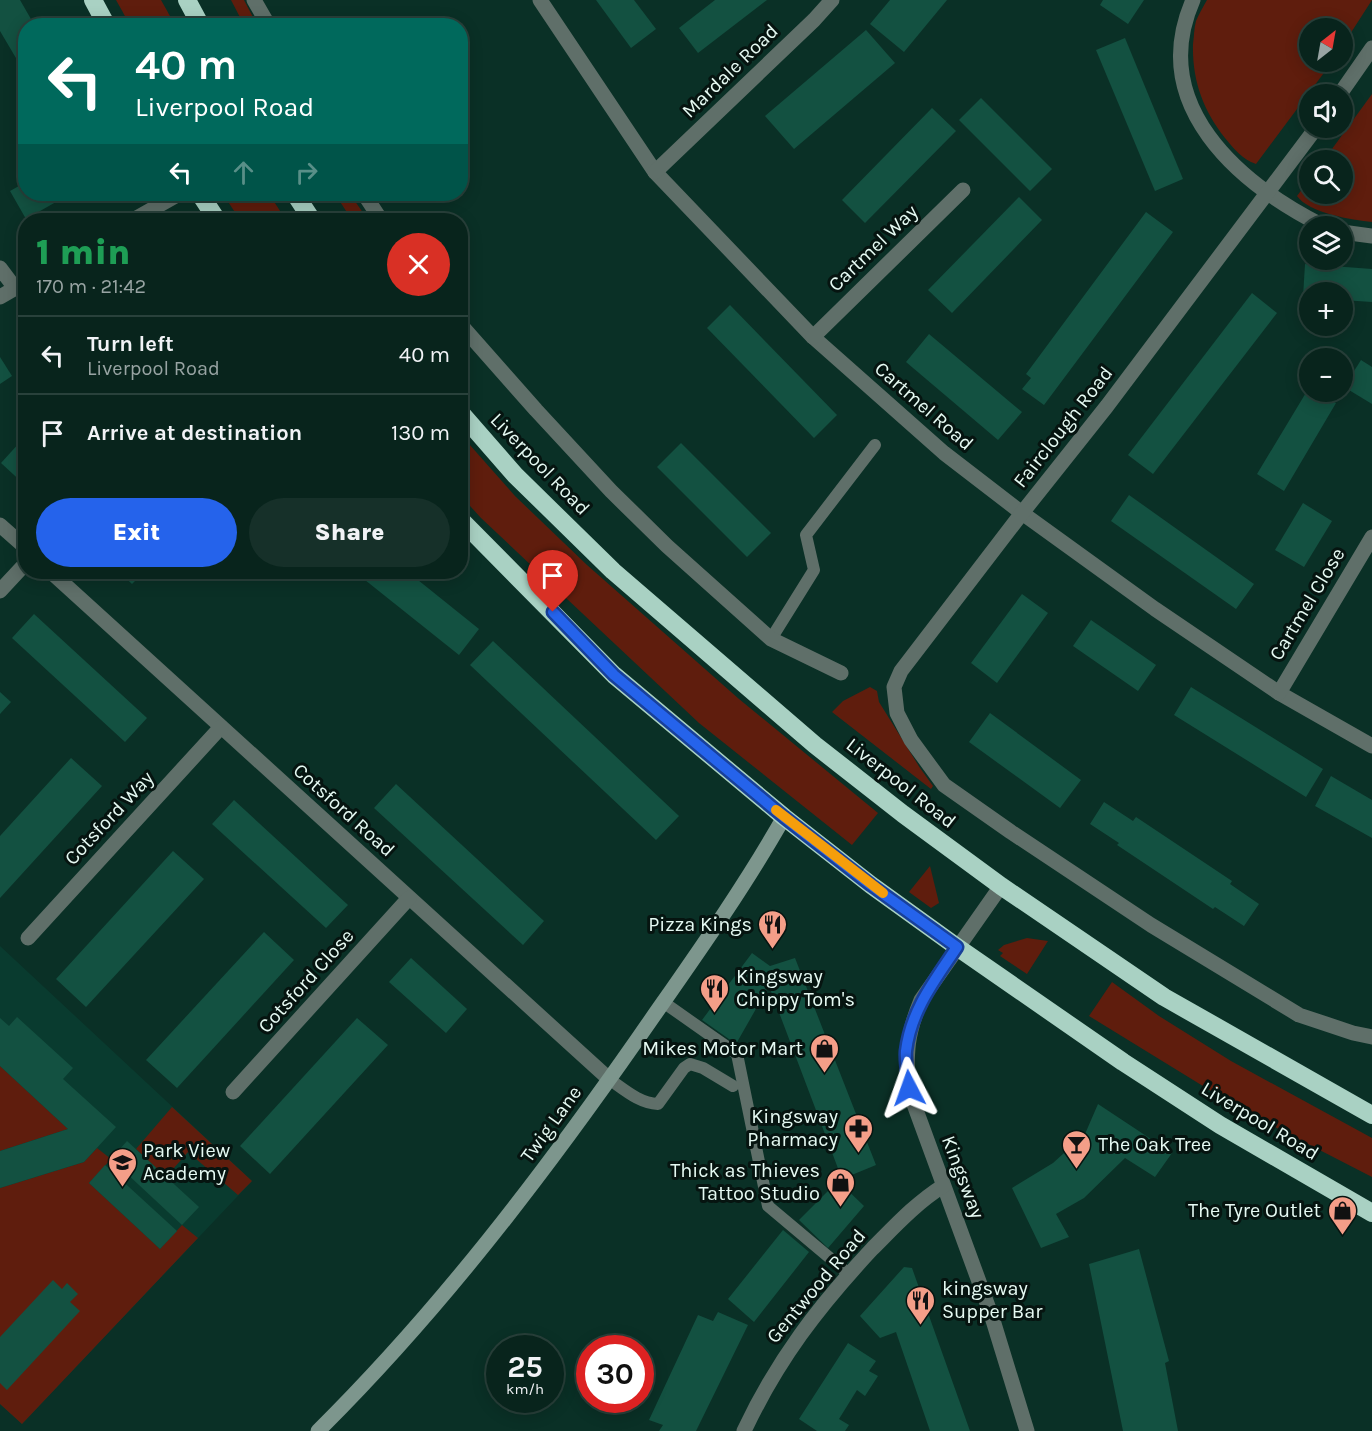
<!DOCTYPE html>
<meta charset="utf-8">
<style>
:root{--surface:#08241c;--page:#163029;--text:#f1f3f6;--muted:#98a4a3;--line:#29413b;--accent:#2563eb}
body{margin:0;font-family:Karla,sans-serif;background:var(--page);color:var(--text);height:100vh;display:flex;flex-direction:column;font-size:22px;white-space:nowrap}
*{box-sizing:border-box;margin:0}
p{font-size:20px;color:var(--muted)}
.icon{flex:none;width:33px;height:33px;fill:none;stroke:currentColor;stroke-width:2;stroke-linecap:round;stroke-linejoin:round}
.map{position:relative;flex:1;overflow:hidden}
.side{position:absolute;left:18px;top:213px;width:450px;height:366px;display:flex;flex-direction:column;background:var(--surface);border-radius:24px;box-shadow:0 3px 15px #0003,0 0 0 2px var(--line)}
.side>*{flex:none}
.banner{position:absolute;left:18px;top:18px;width:450px;height:183px;border-radius:24px;box-shadow:0 3px 15px #0003,0 0 0 2px var(--line);background:#00695c;color:#fff;overflow:hidden}
.needle{width:39px;rotate:31deg}
.buttons{position:absolute;left:1299px;top:18px;display:grid;gap:12px}
.buttons a{display:grid;place-items:center;width:54px;height:54px;border-radius:50%;background:var(--surface);box-shadow:0 3px 15px #0003,0 0 0 2px var(--line);font-size:30px}
.speed{position:absolute;left:486px;top:1335px;display:flex;gap:12px;font-size:30px;font-weight:700;text-align:center}
.speed>*{display:grid;place-content:center;width:78px;height:78px;border-radius:50%;background:var(--surface);box-shadow:0 3px 15px #0003,0 0 0 2px var(--line);line-height:1}
.speed small{font-size:15px;font-weight:400}
.speed .limit{border:9px solid #d22;background:#fff;color:#111}
.pin{position:absolute;display:grid;place-items:center;width:51px;height:51px;color:#fff;margin:-62px -26px;border-radius:50% 50% 50% 0;rotate:-45deg;box-shadow:0 0 6px #0007}
.pin .icon{rotate:45deg}
.me{position:absolute;width:66px;margin:-33px;rotate:356deg;stroke-linejoin:round;filter:drop-shadow(0 0 4px #0008)}
.turn{display:flex;align-items:center;gap:21px;height:126px;padding:0 18px;font-size:27px}
.turn .icon{width:78px;height:78px;stroke-width:2.5}
.turn b{display:block;font-size:42px;line-height:51px}
.lanes{display:flex;align-items:center;height:57px;padding:0 18px;background:#0003;justify-content:center;gap:30px;direction:ltr}
.lanes .off{opacity:.35}
.round{display:grid;place-items:center;flex:none;width:63px;height:63px;border-radius:32px;background:var(--page)}
.summary{display:flex;align-items:center;justify-content:space-between;height:102px;padding:0 18px}
h1{font-size:36px;font-weight:800;line-height:45px;color:#1e9e55}
.action{display:flex;gap:12px;margin-top:auto;padding:12px 18px}
.action a{flex:1;height:69px;border-radius:36px;background:var(--accent);color:#fff;font-size:24px;font-weight:800;line-height:69px;text-align:center}
.action a+a{background:var(--page);color:var(--text)}
ul{padding:0;list-style:none}
li{display:flex;align-items:center;gap:18px;height:78px;padding:0 18px;border-top:2px solid var(--line)}
li div{flex:1}
li b{display:block;font-size:22px}
li em{font-style:normal}
.map>svg:first-child{display:block}
</style>
<div class="map">
<svg width="1372" height="1431" viewBox="0 0 1372 1431">
<rect width="100%" height="100%" fill="#0a3026"/>
<polygon fill="#093b2f" points="0,946 252,1181 22,1424 0,1404"/>
<g fill="#5f1d0d">
<polygon points="116,0 161,0 175,25 130,25"/>
<polygon points="231,0 244,0 257,25 244,25"/>
<path d="M1207,0H1372L1343,45L1342,28H1310V62H1332L1256,164C1242,159 1234,149 1225,138C1203,110 1192,80 1193,44C1194,37 1194,28 1196,21C1199,14 1203,7 1207,0Z"/>
<path d="M1372,94V222C1352,220 1309,213 1297,196L1309,180L1310,194H1342V160H1324Z"/>
<polygon points="223,194 269,194 286,220 240,220"/>
<polygon points="335,194 350,194 368,220 352,220"/>
<polygon points="461,435 515,496 587,565 739,699 878,813 852,845 699,723 481,518 461,496"/>
<polygon points="870,687 877,691 879,702 920,768 933,786 931,789 832,712 843,701"/>
<polygon points="930,866 939,903 931,908 909,892"/>
<polygon points="1027,938 1048,941 1027,974 1000,956 1003,953 998,950 1004,945"/>
<polygon points="1112,982 1159,1016 1231,1061 1372,1138 1372,1177 1242,1110 1089,1016"/>
<polygon points="0,1066 68,1129 0,1151"/>
<polygon points="172,1107 252,1181 238,1195 188,1152 166,1177 136,1149"/>
<polygon points="97,1148 111,1159 89,1183 160,1249 182,1225 198,1238 22,1424 0,1404 0,1188 84,1162"/>
</g>
<g fill="#135141">
<polygon points="0,0 20,0 35,26 26,26 26,75 0,31"/>
<polygon points="596,0 634,0 656,29 631,48"/>
<polygon points="715,0 767,0 698,53 679,28"/>
<polygon points="890,0 947,0 904,52 870,24"/>
<polygon points="1103,0 1144,0 1128,24 1100,5"/>
<polygon points="866,30 895,63 794,149 765,116"/>
<polygon points="1125,38 1183,179 1155,191 1096,50"/>
<polygon points="981,98 1052,169 1030,191 959,120"/>
<polygon points="932,108 956,131 865,223 842,200"/>
<polygon points="26,182 26,194 70,194 26,219 10,191"/>
<polygon points="1019,197 1042,220 952,313 928,290"/>
<polygon points="1146,212 1173,232 1044,405 1022,389 1031,378 1026,374"/>
<polygon points="1305,264 1372,269 1372,302 1342,300 1342,292 1310,292 1310,298 1303,297"/>
<polygon points="1252,293 1277,313 1153,474 1128,455"/>
<polygon points="730,305 837,415 814,438 707,328"/>
<polygon points="929,334 1022,412 998,440 906,362"/>
<polygon points="0,357 12,376 0,384"/>
<polygon points="1361,360 1372,367 1372,404 1344,387"/>
<polygon points="1310,386 1310,392 1316,392 1336,403 1284,491 1257,474"/>
<polygon points="21,441 26,444 26,486 1,463"/>
<polygon points="681,443 771,533 747,557 657,467"/>
<polygon points="1129,495 1254,584 1236,609 1111,521"/>
<polygon points="1303,503 1332,521 1304,567 1275,550"/>
<polygon points="119,572 144,572 132,584"/>
<polygon points="355,572 408,572 479,629 459,655"/>
<polygon points="1022,594 1048,613 997,683 971,663"/>
<polygon points="34,614 147,718 125,742 12,638"/>
<polygon points="1091,620 1156,665 1138,691 1073,646"/>
<polygon points="493,641 679,816 656,840 470,665"/>
<polygon points="1191,687 1323,769 1306,797 1174,715"/>
<polygon points="0,692 11,702 0,714"/>
<polygon points="990,713 1081,780 1060,808 969,742"/>
<polygon points="71,758 102,786 0,898 0,836"/>
<polygon points="1331,776 1372,800 1372,838 1315,806"/>
<polygon points="396,784 544,921 523,945 374,808"/>
<polygon points="234,800 348,905 326,928 212,824"/>
<polygon points="1104,802 1133,821 1136,817 1232,881 1230,884 1259,904 1244,926 1215,907 1213,909 1117,845 1119,843 1090,824"/>
<polygon points="173,851 204,879 86,1007 56,979"/>
<polygon points="264,932 294,960 177,1088 146,1060"/>
<polygon points="752,953 770,966 795,958 876,1165 842,1179 769,986 736,1044 702,1020"/>
<polygon points="411,958 467,1009 446,1033 389,982"/>
<polygon points="17,1017 73,1068 63,1079 116,1127 84,1162 0,1188 0,1151 68,1129 0,1066 0,1018 9,1026"/>
<polygon points="357,1018 388,1045 270,1174 240,1146"/>
<polygon points="1098,1104 1172,1153 1155,1177 1125,1158 1084,1198 1056,1214 1069,1237 1041,1248 1012,1188 1053,1163 1085,1134"/>
<polygon points="127,1141 199,1207 182,1225 111,1159"/>
<polygon points="105,1165 177,1231 160,1249 89,1183"/>
<polygon points="838,1181 864,1206 828,1248 799,1220"/>
<polygon points="783,1230 809,1252 754,1322 728,1299"/>
<polygon points="1139,1249 1169,1361 1165,1363 1178,1431 1123,1431 1089,1264"/>
<polygon points="904,1267 912,1268 970,1431 930,1431 896,1332 880,1338 860,1316"/>
<polygon points="53,1280 62,1289 67,1283 78,1294 70,1302 80,1311 7,1390 0,1383 0,1337"/>
<polygon points="718,1312 748,1325 696,1431 659,1431 663,1425 649,1420 698,1315 713,1321"/>
<polygon points="848,1343 876,1361 869,1371 878,1376 865,1396 857,1390 839,1419 849,1425 845,1431 817,1431 799,1419"/>
</g>
<g fill="none" stroke-linecap="round" stroke-linejoin="round">
<g stroke="#5f6f69" stroke-width="12">
<polyline points="771,639 814,570 806,535 875,445"/>
<polyline points="663,1002 737,1054 768,1206 849,1274"/>
<path d="M609,1079C625,1090 639,1103 658,1104L684,1068L690,1064L703,1068L733,1086"/>
</g>
<g stroke="#5f6f69" stroke-width="15">
<polyline points="254,0 269,26"/>
<polyline points="540,0 655,172 813,337 944,453 1022,513 1155,609 1279,693 1372,746"/>
<path d="M1193,0C1147,105 1238,183 1323,226"/>
<polyline points="1340,94 1372,48"/>
<polyline points="1316,128 1107,406 1022,513 901,671 894,687 897,713 911,740 944,785 1011,832 1151,925 1299,1015 1353,1033 1372,1037"/>
<polyline points="655,172 814,20 832,0"/>
<polyline points="364,194 381,220"/>
<polyline points="133,220 179,194"/>
<polyline points="1342,232 1372,236"/>
<polyline points="0,268 15,288"/>
<polyline points="0,297 26,282"/>
<polyline points="460,324 536,410 611,491 667,546 771,639 841,673"/>
<polyline points="813,337 963,190"/>
<polyline points="0,525 26,548"/>
<polyline points="51,572 609,1079"/>
<polyline points="0,591 26,563"/>
<polyline points="1279,693 1372,537"/>
<path d="M1001,886L921,1000C907,1034 906,1052 908,1088L992,1317L1027,1431"/>
<polyline points="28,938 221,727"/>
<polyline points="233,1092 409,898"/>
<path d="M744,1431C778,1359 818,1307 872,1249C895,1226 916,1203 943,1186"/>
</g>
<path stroke="#7d968d" stroke-width="15" d="M318,1431C439,1311 542,1176 639,1037C689,965 741,893 784,817"/>
<g stroke="#a9d1c3" stroke-width="18">
<polyline points="93,0 107,26"/>
<polyline points="187,0 201,26"/>
<polyline points="200,194 217,220"/>
<polyline points="295,194 312,220"/>
<polyline points="460,412 515,475 613,571 815,745 903,814 1001,886 1164,997 1372,1115"/>
<polyline points="460,519 614,675 784,817 871,885 957,947 1123,1062 1220,1125 1372,1213"/>
</g>
</g>
<g fill="none" stroke-linecap="round" stroke-linejoin="round">
<defs>
<path id="route" d="M553,612L614,675L784,817L871,885L957,947C935,980 911,1010 906,1051C905,1063 908,1076 909,1088"/>
</defs>
<use href="#route" stroke="#184099" stroke-width="15"/>
<use href="#route" stroke="#2563eb" stroke-width="10"/>
<polyline stroke="#f59e0b" stroke-width="10" points="776,810 883,893"/>
</g>
<defs>
<symbol id="restaurant-pin" viewBox="-11 -11 22 30"><path d="M0 17L-7.5 6A9.5 9.5 0 1 1 7.5 6Z" fill="#f49e88" stroke="#061410"/><path d="M-5-6h1v4h1v-4h1v4h1v-4h1v5L-1.5 .5V6h-2V.5L-5-1ZM5-6V6H3V1.5H1.5Q1.5-4 5-6Z" fill="#111"/></symbol>
<symbol id="shop-pin" viewBox="-11 -11 22 30"><path d="M0 17L-7.5 6A9.5 9.5 0 1 1 7.5 6Z" fill="#f49e88" stroke="#061410"/><path d="M-5-2.5h2.3a2.7 3.5 0 0 1 5.4 0H5L5.5 6h-11ZM-1.5-2.5h3a1.5 2.3 0 0 0-3 0Z" fill="#111"/></symbol>
<symbol id="pharmacy-pin" viewBox="-11 -11 22 30"><path d="M0 17L-7.5 6A9.5 9.5 0 1 1 7.5 6Z" fill="#f49e88" stroke="#061410"/><path d="M-2-6h4v4h4v4h-4v4h-4v-4h-4v-4h4Z" fill="#111"/></symbol>
<symbol id="bar-pin" viewBox="-11 -11 22 30"><path d="M0 17L-7.5 6A9.5 9.5 0 1 1 7.5 6Z" fill="#f49e88" stroke="#061410"/><path d="M-6-5H6L.8 .8V4.5H3.5V6h-7V4.5H-.8V.8Z" fill="#111"/></symbol>
<symbol id="school-pin" viewBox="-11 -11 22 30"><path d="M0 17L-7.5 6A9.5 9.5 0 1 1 7.5 6Z" fill="#f49e88" stroke="#061410"/><path d="M0-5L7-2L0 1L-7-2ZM-4 1L0 2.5L4 1V4Q0 6-4 4Z" fill="#111"/></symbol>
</defs>
<g fill-rule="evenodd">
<use href="#restaurant-pin" x="756" y="908" width="33" height="45"/>
<use href="#restaurant-pin" x="698" y="972" width="33" height="45"/>
<use href="#shop-pin" x="808" y="1032" width="33" height="45"/>
<use href="#pharmacy-pin" x="842" y="1112" width="33" height="45"/>
<use href="#bar-pin" x="1060" y="1128" width="33" height="45"/>
<use href="#school-pin" x="106" y="1146" width="33" height="45"/>
<use href="#shop-pin" x="824" y="1166" width="33" height="45"/>
<use href="#shop-pin" x="1326" y="1194" width="33" height="45"/>
<use href="#restaurant-pin" x="904" y="1284" width="33" height="45"/>
</g>
<g text-anchor="middle" dominant-baseline="central" stroke-width="6" stroke-linejoin="round" paint-order="stroke">
<g font-size="20" fill="#e6faf3" stroke="#061410">
<text transform="translate(730 71) rotate(-44)">Mardale Road</text>
<text transform="translate(873 248) rotate(-44)">Cartmel Way</text>
<text transform="translate(924 406) rotate(41)">Cartmel Road</text>
<text transform="translate(1063 427) rotate(-52)">Fairclough Road</text>
<text transform="translate(540 464) rotate(46)">Liverpool Road</text>
<text transform="translate(1307 604) rotate(-59)">Cartmel Close</text>
<text transform="translate(901 783) rotate(38)">Liverpool Road</text>
<text transform="translate(344 810) rotate(42)">Cotsford Road</text>
<text transform="translate(109 818) rotate(-47)">Cotsford Way</text>
<text transform="translate(306 981) rotate(-48)">Cotsford Close</text>
<text transform="translate(1260 1121) rotate(31)">Liverpool Road</text>
<text transform="translate(551 1124) rotate(-54)">Twig Lane</text>
<text transform="translate(963 1177) rotate(69)">Kingsway</text>
<text transform="translate(816 1286) rotate(-50)">Gentwood Road</text>
</g>
<g font-size="20" fill="#e6faf3" stroke="#061410" text-anchor="end">
<text x="752" y="924">Pizza Kings</text>
<text x="736" y="976" text-anchor="start">Kingsway<tspan x="736" dy="23">Chippy Tom's</tspan></text>
<text x="803" y="1048">Mikes Motor Mart</text>
<text x="838" y="1116">Kingsway<tspan x="838" dy="23">Pharmacy</tspan></text>
<text x="1098" y="1144" text-anchor="start">The Oak Tree</text>
<text x="143" y="1150" text-anchor="start">Park View<tspan x="143" dy="23">Academy</tspan></text>
<text x="820" y="1170">Thick as Thieves<tspan x="820" dy="23">Tattoo Studio</tspan></text>
<text x="1321" y="1210">The Tyre Outlet</text>
<text x="942" y="1288" text-anchor="start">kingsway<tspan x="942" dy="23">Supper Bar</tspan></text>
</g>
</g>
</svg>
<div class="buttons">
<a><svg class="needle" viewBox="-14 -14 28 28"><path d="M0-13l5 13h-10z" fill="#e53935"/><path d="M0 13l5-13h-10z" fill="#98a4a3"/></svg></a>
<a><svg class="icon" aria-label="sound" viewBox="0 0 24 24"><path d="M4 9h4l5-4v14l-5-4H4zM17 9q2 3 0 6"/></svg></a>
<a><svg class="icon" aria-label="search" viewBox="0 0 24 24"><circle cx="10" cy="10" r="6"/><path d="M15 15l6 6"/></svg></a>
<a><svg class="icon" aria-label="layers" viewBox="0 0 24 24"><path d="M12 4l9 5-9 5-9-5zM3 14l9 5 9-5"/></svg></a>
<a>+</a>
<a>−</a>
</div>
<div class="speed"><div>25<small>km/h</small></div><div class="limit">30</div></div>
<div class="pin" style="left:553px;top:612px;background:#d93025"><svg class="icon" aria-label="arrive" viewBox="0 0 24 24"><path d="M6 21V4h12l-3 4 3 4H6"/></svg></div>
<svg class="me" style="left:909px;top:1088px" viewBox="-20 -20 40 40"><path d="M0-17L14 15 0 8-14 15z" fill="#2563eb" stroke="#fff" stroke-width="4"/></svg>
<div class="banner">
<div class="turn"><svg class="icon" aria-label="left" viewBox="0 0 24 24"><path d="M17 20v-9H6M10 6l-5 5 5 5"/></svg><div><b>40 m</b>Liverpool Road</div></div>
<div class="lanes"><svg class="icon" aria-label="left" viewBox="0 0 24 24"><path d="M17 20v-9H6M10 6l-5 5 5 5"/></svg><svg class="icon off" aria-label="ahead" viewBox="0 0 24 24"><path d="M12 20V5M6 11l6-6 6 6"/></svg><svg class="icon off" aria-label="right" viewBox="0 0 24 24"><path d="M7 20v-9h11M14 6l5 5-5 5"/></svg></div>
</div>
<section class="side">
<div class="summary"><div><h1>1 min</h1><p>170 m · 21:42</p></div><a class="round" style="background:#d93025;color:#fff"><svg class="icon" aria-label="close" viewBox="0 0 24 24"><path d="M6 6l12 12M18 6L6 18"/></svg></a></div>
<ul>
<li><svg class="icon" aria-label="left" viewBox="0 0 24 24"><path d="M17 20v-9H6M10 6l-5 5 5 5"/></svg><div><b>Turn left</b><p>Liverpool Road</p></div><em>40 m</em></li>
<li><svg class="icon" aria-label="arrive" viewBox="0 0 24 24"><path d="M6 21V4h12l-3 4 3 4H6"/></svg><div><b>Arrive at destination</b></div><em>130 m</em></li>
</ul>
<div class="action"><a>Exit</a><a>Share</a></div>
</section>
</div>
